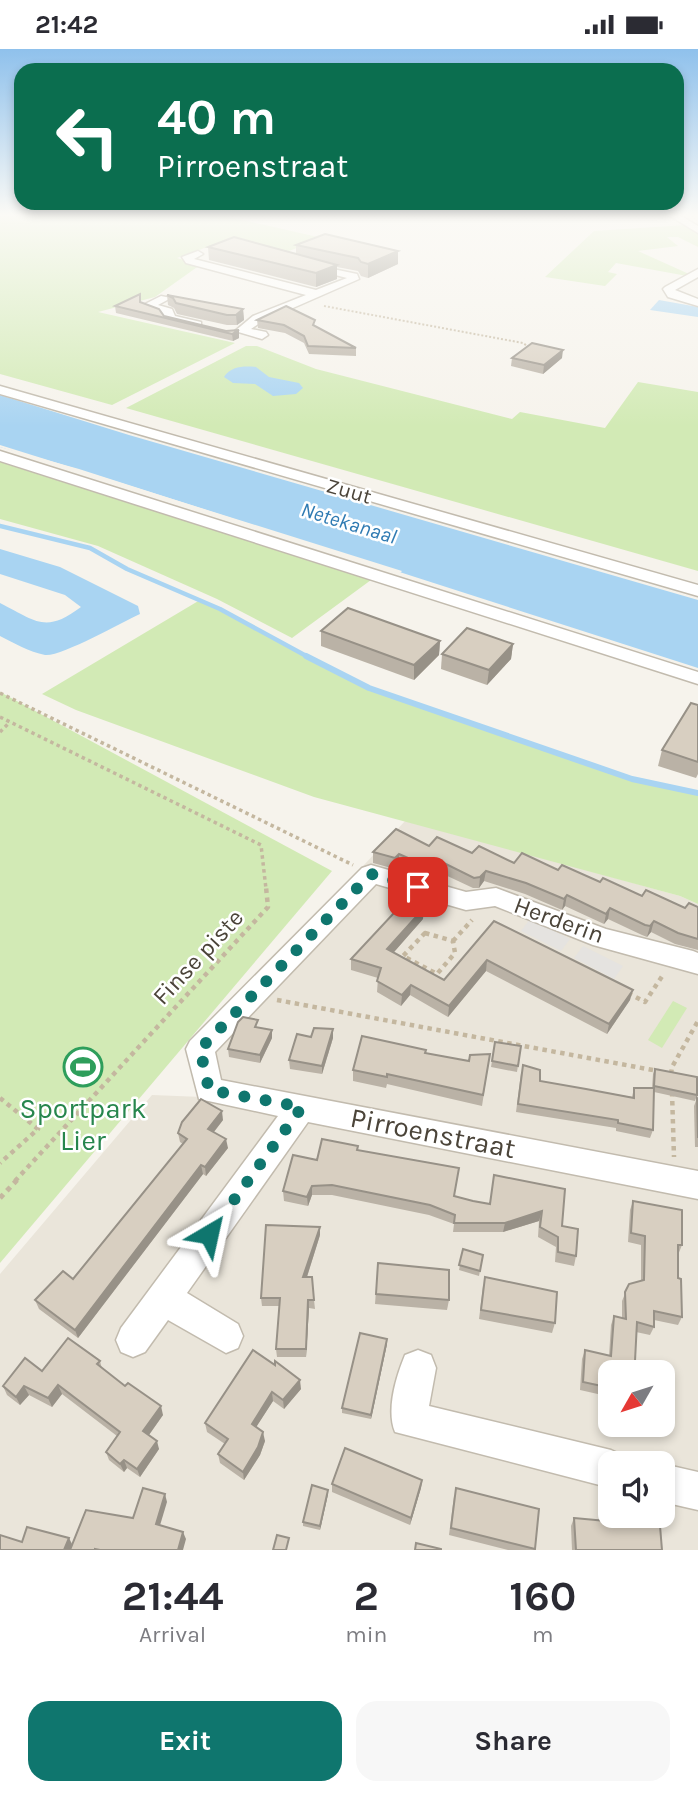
<!DOCTYPE html>
<style>
:root{--surface:#fff;--page:#f7f7f7;--text:#2b2b33;--muted:#7c7c81;--accent:#0f766e}
body{margin:0;font-family:Karla,sans-serif;background:var(--page);color:var(--text);height:100vh;display:flex;flex-direction:column;font-size:26px;white-space:nowrap}
*{box-sizing:border-box;margin:0}
p{font-size:23px;color:var(--muted)}
.icon{flex:none;width:38px;height:38px;fill:none;stroke:currentColor;stroke-width:2;stroke-linecap:round;stroke-linejoin:round}
.map{position:relative;height:1501px;overflow:hidden}
.side{display:flex;flex-direction:column;background:var(--surface);flex:1}
.side>*{flex:none}
.guide{position:absolute;left:14px;top:14px;width:670px;height:147px;border-radius:21px;box-shadow:0 4px 10px #0003;background:#0b6e4f;color:#fff;overflow:hidden}
.needle{width:46px;rotate:231deg}
.tools{position:absolute;left:598px;top:1311px;display:grid;gap:14px}
.tools a{display:grid;place-items:center;width:77px;height:77px;border-radius:14px;background:var(--surface);box-shadow:0 4px 10px #0003;font-size:35px}
.pin{position:absolute;display:grid;place-items:center;width:60px;height:60px;color:#fff;margin:-30px;border-radius:14px;box-shadow:0 4px 10px #0006}
.me{position:absolute;width:77px;margin:-38px;rotate:36deg;stroke-linejoin:round;filter:drop-shadow(0 0 5px #0008)}
.turn{display:flex;align-items:center;gap:24px;height:147px;padding:0 28px;font-size:32px}
.turn .icon{width:91px;height:91px;stroke-width:2.5}
.turn b{display:block;font-size:49px;line-height:60px}
.eta{display:flex;justify-content:space-evenly;align-items:center;height:119px;text-align:center}
.eta b{font-size:42px;font-weight:700;line-height:49px}
.primary-button{display:flex;gap:14px;margin-top:auto;padding:14px 28px}
.primary-button a{flex:1;height:80px;border-radius:21px;background:var(--accent);color:#fff;font-size:28px;font-weight:700;line-height:80px;text-align:center}
.primary-button a+a{background:var(--page);color:var(--text)}
.status{display:flex;justify-content:space-between;align-items:center;height:49px;padding:0 35px;background:var(--surface);direction:ltr}
.status svg{height:19px;fill:currentColor}
.map>svg:first-child{display:block}
</style>
<div class="status"><b>21:42</b><svg viewBox="0 0 49 12"><path d="M0 12V9h3v3zM5 12V6h3v6zM10 12V3h3v9zM15 12V0h3v12zM26 1h20v11H26zM47 4h2v5h-2z"/></svg></div>
<div class="map">
<svg width="698" height="1501" viewBox="0 0 698 1501">
<rect width="100%" height="100%" fill="#f6f3ec"/>
<path fill="#eae5da" fill-rule="evenodd" d="M406,771L680,847L698,855V1501H0V1225L152,1046L202,1048L192,1000ZM611,1323H663V1376H611ZM611,1414H663V1466H611Z"/>
<g fill="#d2eab5">
<polygon points="0,167 225,167 322,189 274,208 221,193 177,209 200,216 155,248 98,263 235,294 112,356 0,325"/>
<polygon points="686,176 698,185 698,198 678,188 667,188 678,197 638,202 689,225 687,227 616,214 608,223 617,225 605,237 545,228 594,182"/>
<polygon points="246,297 257,297 316,320 512,370 520,363 605,379 638,333 698,343 698,522 126,359"/>
<polygon points="0,413 371,531 292,589 217,550 98,497 0,470"/>
<polygon points="200,551 369,639 632,730 698,744 698,855 680,847 314,748 76,661 42,645"/>
<polygon points="0,643 332,822 0,1214"/>
<polygon points="673,952 687,959 662,999 648,991"/>
</g>
<g fill="#e5e3e0">
<polygon points="530,870 570,890 561,902 521,882"/>
<polygon points="583,897 623,917 614,930 574,909"/>
</g>
<g fill="#a9d4f2">
<polygon points="659,251 698,258 698,268 650,261"/>
<path d="M256,318L269,328L299,334L303,339L296,345L273,347L255,335L233,334L224,328C231,317 244,317 256,318Z"/>
<polygon points="0,346 129,386 698,551 698,619 79,420 0,398"/>
<path d="M0,500L60,518L138,557L140,565C122,573 61,608 45,606C29,603 14,594 0,587V554C36,572 45,585 81,558L65,546L0,525Z"/>
</g>
<polygon fill="#f6f3ec" points="0,396 402,522 400,524 0,398"/>
<g fill="none" stroke-linecap="round" stroke-linejoin="round">
<polyline stroke="#a9d4f2" stroke-width="4.5" points="0,477 90,499 127,520 220,560 310,609"/>
<polyline stroke="#a9d4f2" stroke-width="6" points="306,607 369,639 632,730 698,744"/>
<defs>
<g id="minor">
<polygon points="670,167 681,167 698,177 698,184"/>
<polygon points="198,202 203,205 194,210 316,241 347,229 304,218 304,214 357,225 359,230 261,273 251,280 266,283 268,286 262,290 235,282 253,267 306,246 186,214 182,208"/>
<polygon points="698,220 698,228 675,241 698,250 698,257 668,248 663,240 665,238"/>
<polygon points="161,247 171,249 158,256 172,260 175,267 201,273 201,279 165,272 162,265 141,257"/>
<polygon points="0,337 698,536 698,547 0,345"/>
<polygon points="0,402 698,623 698,635 0,412"/>
<polygon points="371,816 466,843 496,839 606,880 693,902 698,904 698,925 593,896 495,857 466,861 376,835 215,1003 221,1031 698,1122 698,1150 308,1073 187,1244 238,1275 243,1287 238,1299 226,1304 168,1271 145,1303 133,1308 121,1303 116,1291 121,1279 278,1067 199,1050 186,1000 190,992 362,819"/>
<path d="M418,1301L431,1306L436,1319L429,1357L611,1401L624,1407L627,1414H611V1439L395,1383C386,1361 396,1328 405,1306Z"/>
<polygon points="663,1415 698,1423 698,1461 663,1453"/>
</g>
</defs>
<use href="#minor" stroke="#c2bbae" stroke-width="3"/>
<polyline stroke="#c4b79f" stroke-width="2" stroke-dasharray="2 2" stroke-linecap="butt" points="324,257 523,294 530,299"/>
<g stroke="#c4b79f" stroke-width="3.5" stroke-dasharray="3.5 3.5" stroke-linecap="butt">
<polyline points="0,644 353,816"/>
<polyline points="0,668 261,796 266,840"/>
<polyline points="0,683 10,673"/>
</g>
<g stroke="#c4b79f" stroke-width="4.5" stroke-dasharray="4.5 4.5" stroke-linecap="butt">
<polygon points="425,884 453,892 455,904 437,925 403,907"/>
<polyline points="453,892 472,871"/>
<polyline points="628,944 645,953 663,926"/>
<polyline points="277,951 658,1022"/>
<polyline points="671,1025 672,1018 698,972"/>
<polyline points="672,1043 674,1108"/>
<polyline points="0,1049 38,1080 0,1114"/>
<polyline points="15,1132 268,858 266,838"/>
</g>
<polyline stroke="#c4b79f" stroke-width="5" stroke-dasharray="5 5" stroke-linecap="butt" points="0,1149 17,1131"/>
<use href="#minor" fill="#fff" fill-rule="evenodd"/>
</g>
<g fill="#bab2a6">
<polygon points="296,196 398,202 398,215 368,229 361,227 358,222 337,218 337,230 316,238 209,211 208,198 296,205"/>
<polygon points="167,246 243,260 244,271 237,276 227,276 177,265 174,259 168,256"/>
<polygon points="141,254 164,267 226,282 239,281 239,289 233,292 116,264 115,257"/>
<polygon points="257,271 315,277 356,299 356,307 309,305 304,294 285,284 258,279"/>
<polygon points="512,309 562,309 543,325 511,317"/>
<polygon points="321,582 440,592 439,606 414,631 321,597"/>
<polygon points="513,595 511,610 487,636 441,620 442,605"/>
<polygon points="698,656 698,725 696,729 658,717 662,701"/>
<polygon points="429,797 558,821 685,859 698,858 698,901 675,895 651,883 647,888 642,886 608,870 604,875 565,857 562,861 525,845 484,832 479,839 473,839 441,824 435,831 399,816 395,820 373,814 373,803"/>
<polygon points="423,870 394,903 444,931 494,872 630,951 607,985 486,922 448,968 410,946 401,957 377,943 378,929 351,921 351,910"/>
<polygon points="259,979 272,989 260,1014 229,1008 228,1000"/>
<polygon points="311,988 333,989 322,1025 290,1020 289,1011"/>
<polygon points="495,993 521,997 517,1023 491,1018"/>
<polygon points="425,1004 469,1012 490,1005 482,1057 387,1035 386,1039 353,1032 353,1021"/>
<polygon points="655,1020 697,1046 695,1052 654,1043 653,1081 650,1089 616,1082 616,1079 516,1063 521,1024 540,1032 632,1048 634,1039 652,1039 653,1025"/>
<polygon points="697,1049 698,1050 698,1098 695,1098 694,1057"/>
<polygon points="223,1071 214,1083 228,1099 206,1127 203,1125 78,1289 39,1260 35,1251 73,1230 183,1095 180,1093 178,1084"/>
<polygon points="358,1097 358,1101 455,1148 490,1155 494,1126 562,1177 576,1207 574,1217 555,1213 556,1198 538,1188 539,1172 503,1183 453,1183 454,1175 429,1166 332,1146 312,1146 308,1157 284,1152 283,1142 317,1111"/>
<polygon points="633,1152 682,1196 678,1206 678,1229 682,1268 678,1276 654,1271 654,1278 650,1286 636,1283 611,1323 611,1348 580,1341 582,1310 585,1301 609,1307 611,1276 614,1267 622,1269 622,1252 629,1235 641,1232 641,1196 628,1193 630,1161"/>
<polygon points="320,1186 307,1228 314,1251 315,1260 309,1259 306,1308 277,1308 276,1300 279,1257 262,1257 261,1249"/>
<polygon points="463,1200 483,1206 479,1227 459,1221"/>
<polygon points="378,1214 449,1251 447,1261 375,1255"/>
<polygon points="483,1237 555,1274 552,1284 479,1270"/>
<polygon points="387,1295 371,1370 342,1364 342,1359"/>
<polygon points="253,1301 301,1340 284,1360 273,1352 256,1378 265,1392 260,1406 244,1431 220,1414 218,1405 225,1395 207,1383 205,1374"/>
<polygon points="100,1312 102,1320 163,1366 149,1386 159,1400 140,1428 127,1419 124,1423 109,1411 106,1403 117,1387 62,1345 52,1358 29,1346 20,1356 7,1346 3,1337 42,1322"/>
<polygon points="422,1431 421,1439 410,1476 332,1443 332,1435"/>
<polygon points="328,1445 320,1481 303,1477 303,1473"/>
<polygon points="454,1447 539,1460 535,1501 508,1501 449,1486"/>
<polygon points="574,1469 662,1501 572,1501 571,1477"/>
</g>
<g fill="#979187">
<polygon points="398,202 398,215 368,229 368,215"/>
<polygon points="337,216 337,230 316,238 316,224"/>
<polygon points="243,260 244,271 237,276 236,266"/>
<polygon points="239,281 239,289 233,292 232,285"/>
<polygon points="563,301 562,309 543,325 544,316"/>
<polygon points="440,592 439,606 414,631 414,616"/>
<polygon points="513,595 511,610 487,636 489,621"/>
<polygon points="399,805 399,816 395,820 395,809"/>
<polygon points="442,813 441,824 435,831 435,821"/>
<polygon points="486,822 484,832 479,839 480,828"/>
<polygon points="567,846 565,857 562,861 564,850"/>
<polygon points="424,859 423,870 387,911 387,900"/>
<polygon points="610,859 608,870 604,875 606,865"/>
<polygon points="654,872 651,883 647,888 650,877"/>
<polygon points="487,911 486,922 448,968 449,957"/>
<polygon points="411,936 410,946 401,957 402,946"/>
<polygon points="633,941 630,951 607,985 609,975"/>
<polygon points="333,980 333,989 322,1025 322,1017"/>
<polygon points="272,981 272,989 260,1014 260,1006"/>
<polygon points="222,1062 223,1071 209,1089 208,1080"/>
<polygon points="226,1090 228,1099 206,1127 205,1118"/>
<polygon points="201,1116 203,1125 78,1289 75,1281"/>
<polygon points="312,1137 312,1146 308,1157 307,1148"/>
<polygon points="542,1162 539,1172 503,1183 505,1174"/>
<polygon points="320,1178 320,1186 304,1237 303,1228"/>
<polygon points="308,1251 309,1259 306,1308 306,1300"/>
<polygon points="387,1290 387,1295 371,1370 371,1366"/>
<polygon points="300,1331 301,1340 284,1360 283,1351"/>
<polygon points="58,1336 62,1345 52,1358 48,1349"/>
<polygon points="24,1337 29,1346 20,1356 16,1348"/>
<polygon points="272,1343 273,1352 253,1383 252,1375"/>
<polygon points="161,1357 163,1366 146,1390 143,1382"/>
<polygon points="263,1383 265,1392 260,1406 244,1431 243,1423"/>
<polygon points="157,1392 159,1400 140,1428 137,1420"/>
<polygon points="124,1411 127,1419 124,1423 120,1415"/>
<polygon points="422,1431 421,1439 410,1476 411,1469"/>
<polygon points="328,1441 328,1445 320,1481 320,1477"/>
<polygon points="165,1445 167,1453 158,1483 156,1475"/>
<polygon points="183,1483 186,1490 183,1501 178,1501"/>
<polygon points="69,1489 73,1497 71,1501 64,1501"/>
</g>
<g fill="#d8cfc1" stroke="#979187" stroke-width="2">
<polygon points="325,185 398,202 368,215 361,213 358,209 296,196"/>
<polygon points="234,188 337,216 316,224 208,198"/>
<polygon points="140,245 140,253 159,260 164,267 226,282 239,281 232,285 115,257"/>
<polygon points="167,246 243,260 236,266 227,266 176,254 173,249"/>
<polygon points="286,257 315,271 313,276 356,299 308,297 304,287 284,276 257,271"/>
<polygon points="532,294 563,301 544,316 512,309"/>
<polygon points="348,559 440,592 414,616 321,582"/>
<polygon points="467,579 513,595 489,621 442,605"/>
<polygon points="691,654 698,656 698,713 662,701"/>
<polygon points="396,780 429,797 437,788 472,804 479,797 514,814 522,804 558,821 562,816 600,833 603,829 642,847 646,841 685,859 689,854 698,858 698,890 678,884 654,872 650,877 645,876 610,859 606,865 567,846 564,850 526,834 486,822 480,828 474,829 442,813 435,821 399,805 395,809 373,803"/>
<polygon points="407,850 424,859 387,900 444,931 494,872 633,941 609,975 487,911 449,957 411,936 402,946 377,932 381,919 351,910"/>
<polygon points="243,968 258,971 255,978 272,981 260,1006 228,1000 238,973"/>
<polygon points="314,979 333,980 322,1017 289,1011 297,985 311,988"/>
<polygon points="362,987 426,1001 425,1004 469,1012 470,1006 490,1005 483,1046 387,1025 387,1028 353,1021"/>
<polygon points="495,993 521,997 518,1017 492,1012"/>
<polygon points="523,1016 540,1021 540,1032 586,1040 634,1049 634,1039 654,1039 653,1081 618,1074 618,1071 518,1055"/>
<polygon points="655,1020 697,1028 697,1046 654,1037"/>
<polygon points="697,1049 698,1050 698,1089"/>
<polygon points="201,1050 222,1062 208,1080 226,1090 205,1118 201,1116 75,1281 35,1251 63,1222 73,1230 187,1090 178,1084 182,1073"/>
<polygon points="322,1090 358,1097 357,1101 459,1119 454,1147 473,1152 490,1155 494,1126 565,1140 562,1177 578,1180 576,1207 558,1203 558,1188 540,1178 542,1162 505,1174 454,1174 455,1166 430,1156 332,1136 312,1137 307,1148 283,1142 293,1106 317,1111"/>
<polygon points="633,1152 682,1161 682,1196 678,1196 678,1229 681,1230 682,1268 654,1262 654,1278 637,1273 635,1312 662,1318 662,1323 611,1323 611,1339 583,1333 585,1301 611,1307 614,1267 626,1270 625,1243 629,1235 644,1231 645,1187 631,1184"/>
<polygon points="266,1176 320,1178 303,1228 312,1228 314,1251 308,1251 306,1300 276,1300 280,1249 261,1249"/>
<polygon points="463,1200 483,1206 480,1222 459,1216"/>
<polygon points="378,1214 449,1221 449,1251 376,1245"/>
<polygon points="485,1228 557,1243 555,1274 481,1261"/>
<polygon points="360,1284 387,1290 371,1366 342,1359"/>
<polygon points="68,1289 100,1312 97,1315 125,1337 128,1334 161,1357 143,1382 157,1392 137,1420 124,1411 120,1415 106,1403 120,1383 58,1336 48,1349 24,1337 16,1348 3,1337 25,1309 42,1322"/>
<polygon points="253,1301 275,1316 275,1312 300,1331 283,1351 272,1343 252,1375 263,1383 258,1398 243,1423 218,1405 228,1390 205,1374"/>
<polygon points="345,1399 422,1431 411,1469 332,1435"/>
<polygon points="312,1436 328,1441 320,1477 303,1473"/>
<polygon points="143,1439 165,1445 156,1475 183,1483 178,1501 100,1501 95,1500 95,1501 70,1501 86,1461 133,1469"/>
<polygon points="456,1439 539,1460 535,1500 451,1479"/>
<polygon points="574,1469 660,1477 662,1501 576,1501"/>
<polygon points="27,1478 69,1489 64,1501 0,1501 0,1486 22,1493"/>
<polygon points="277,1486 289,1489 286,1501 273,1501"/>
<polygon points="416,1494 441,1500 441,1501 415,1501"/>
</g>
<linearGradient id="sky" x2="0" y2="1"><stop stop-color="#8fc1ec"/><stop offset="0.44" stop-color="#fbfaf6"/><stop offset="1" stop-color="#fbfaf6" stop-opacity="0"/></linearGradient>
<rect width="698" height="377" fill="url(#sky)"/>
<g fill="none" stroke-linecap="round" stroke-linejoin="round">
<polyline stroke="#0f766e" stroke-width="12" stroke-dasharray="0 21.6" points="209,1185 302,1058 209,1041 200,1000 371,825 418,838"/>
</g>
<defs>
<symbol id="stadium-ring" viewBox="-11 -11 22 22"><circle r="9.5" fill="#fff" stroke="#2e9e5b" stroke-width="1.5"/><path d="M0-5a6.5 5 0 1 0 0 10a6.5 5 0 1 0 0-10ZM-3.5-1.8h7v3.6h-7Z" fill="#2e9e5b"/></symbol>
</defs>
<g fill-rule="evenodd">
<use href="#stadium-ring" x="61" y="996" width="44" height="44"/>
</g>
<g text-anchor="middle" dominant-baseline="central" stroke-width="5" stroke-linejoin="round" paint-order="stroke">
<g font-size="21" fill="#4b4439" stroke="#fff">
<text transform="translate(349 442) rotate(16)">Zuut</text>
</g>
<g font-size="21" font-style="italic" fill="#2e7ab2" stroke="#fff">
<text transform="translate(349 474) rotate(17)">Netekanaal</text>
</g>
<g font-size="24" fill="#4b4439" stroke="#fff">
<text transform="translate(559 871) rotate(20)">Herderin</text>
<text transform="translate(198 908) rotate(-47)">Finse piste</text>
</g>
<g font-size="28" fill="#27864d" stroke="#fff">
<text x="83" y="1059">Sportpark<tspan x="83" dy="32">Lier</tspan></text>
</g>
<g font-size="28" fill="#4b4439" stroke="#fff">
<text transform="translate(433 1084) rotate(11)">Pirroenstraat</text>
</g>
</g>
</svg>
<div class="tools">
<a><svg class="needle" viewBox="-14 -14 28 28"><path d="M0-13l5 13h-10z" fill="#e53935"/><path d="M0 13l5-13h-10z" fill="#7c7c81"/></svg></a>
<a><svg class="icon" aria-label="sound" viewBox="0 0 24 24"><path d="M4 9h4l5-4v14l-5-4H4zM17 9q2 3 0 6"/></svg></a>
</div>
<div class="pin" style="left:418px;top:838px;background:#d93025"><svg class="icon" aria-label="arrive" viewBox="0 0 24 24"><path d="M6 21V4h12l-3 4 3 4H6"/></svg></div>
<svg class="me" style="left:209px;top:1185px" viewBox="-20 -20 40 40"><path d="M0-17L14 15 0 8-14 15z" fill="#0f766e" stroke="#fff" stroke-width="4"/></svg>
<div class="guide">
<div class="turn"><svg class="icon" aria-label="left" viewBox="0 0 24 24"><path d="M17 20v-9H6M10 6l-5 5 5 5"/></svg><div><b>40 m</b>Pirroenstraat</div></div>
</div>
</div>
<section class="side">
<div class="eta">
<div><b>21:44</b><p>Arrival</p></div>
<div><b>2</b><p>min</p></div>
<div><b>160</b><p>m</p></div>
</div>
<div class="primary-button"><a>Exit</a><a>Share</a></div>
</section>
